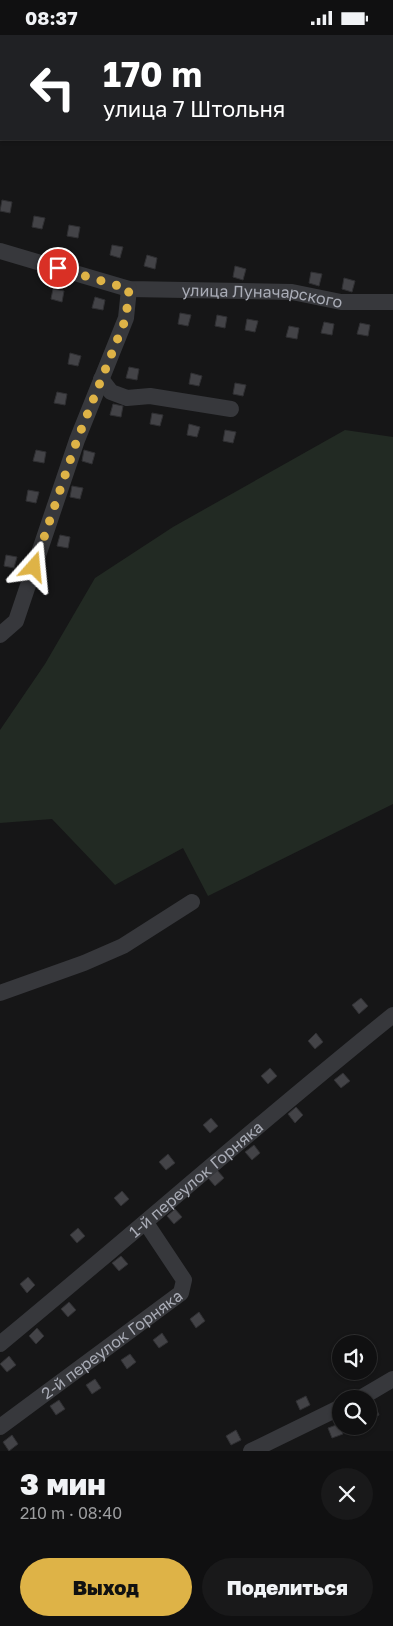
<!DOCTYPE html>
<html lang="ru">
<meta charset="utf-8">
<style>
:root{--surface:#101011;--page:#19191a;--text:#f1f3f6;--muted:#9c9d9f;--line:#303031;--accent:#deb347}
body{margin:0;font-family:"Golos Text",sans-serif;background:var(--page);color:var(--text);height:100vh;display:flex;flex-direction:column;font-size:19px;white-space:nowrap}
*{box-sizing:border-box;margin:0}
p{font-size:16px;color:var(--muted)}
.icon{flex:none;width:28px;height:28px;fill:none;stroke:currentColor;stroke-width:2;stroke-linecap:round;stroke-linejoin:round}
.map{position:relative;height:1416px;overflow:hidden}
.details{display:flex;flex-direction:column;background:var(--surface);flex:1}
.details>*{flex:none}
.top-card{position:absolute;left:0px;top:0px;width:394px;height:105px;box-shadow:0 1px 4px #0004,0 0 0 1px var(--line);background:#202124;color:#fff;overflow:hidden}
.buttons{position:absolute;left:332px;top:1300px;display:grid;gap:10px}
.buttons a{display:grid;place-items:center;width:45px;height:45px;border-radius:50%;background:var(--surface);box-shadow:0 1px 4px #0004,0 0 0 1px var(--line);font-size:25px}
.pin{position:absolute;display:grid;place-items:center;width:42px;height:42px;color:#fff;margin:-21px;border:2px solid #fff;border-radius:50%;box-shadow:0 1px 5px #0007}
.me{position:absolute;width:55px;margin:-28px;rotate:18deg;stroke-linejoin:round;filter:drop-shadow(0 0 4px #0008)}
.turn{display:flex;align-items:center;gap:18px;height:105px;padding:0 20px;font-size:22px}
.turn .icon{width:65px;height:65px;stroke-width:2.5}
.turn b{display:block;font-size:35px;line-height:42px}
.round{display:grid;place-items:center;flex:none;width:52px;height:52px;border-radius:26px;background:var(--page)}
.summary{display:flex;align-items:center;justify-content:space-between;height:85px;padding:0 20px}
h1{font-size:30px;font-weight:800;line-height:38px}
.button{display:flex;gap:10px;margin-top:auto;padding:10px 20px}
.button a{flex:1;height:58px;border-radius:30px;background:var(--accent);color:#111;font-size:20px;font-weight:800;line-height:58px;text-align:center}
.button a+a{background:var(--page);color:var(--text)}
.status{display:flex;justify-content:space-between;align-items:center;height:35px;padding:0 25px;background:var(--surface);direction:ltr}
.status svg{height:14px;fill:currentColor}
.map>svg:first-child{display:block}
</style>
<div class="status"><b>08:37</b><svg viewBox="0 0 49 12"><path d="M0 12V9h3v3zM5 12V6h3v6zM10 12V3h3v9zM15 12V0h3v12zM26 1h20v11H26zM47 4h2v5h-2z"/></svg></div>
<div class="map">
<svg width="393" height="1416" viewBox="0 0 393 1416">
<rect width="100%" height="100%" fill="#161617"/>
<polygon fill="#222a23" points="345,395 393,402 393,769 208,861 183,813 115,850 52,784 0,788 0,695 45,629 95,543 173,492"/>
<g fill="#434347" stroke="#303033">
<polygon points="2,165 12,167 10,178 0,176"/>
<polygon points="34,181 45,183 42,194 32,192"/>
<polygon points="69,190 80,192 78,203 67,201"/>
<polygon points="112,210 123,212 120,223 110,220"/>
<polygon points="147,220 157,223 155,234 144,231"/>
<polygon points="235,231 246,234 243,245 233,242"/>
<polygon points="311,237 322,239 319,251 309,248"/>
<polygon points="344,243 355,246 352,257 342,254"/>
<polygon points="53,254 64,256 62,267 51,264"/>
<polygon points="95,262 105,265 103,275 92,273"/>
<polygon points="180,278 191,280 188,291 178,289"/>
<polygon points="217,280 227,282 225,293 215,291"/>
<polygon points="247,284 258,286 255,297 245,295"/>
<polygon points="324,287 334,289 332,300 321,298"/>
<polygon points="360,288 370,290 368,301 357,299"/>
<polygon points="289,291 299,293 297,304 286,302"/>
<polygon points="70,318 81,321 78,331 68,329"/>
<polygon points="129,332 139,334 137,345 126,343"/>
<polygon points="191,338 202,341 199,351 189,349"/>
<polygon points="235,348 246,350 243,361 233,359"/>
<polygon points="57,357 67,359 65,370 54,368"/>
<polygon points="113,369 123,371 121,382 110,380"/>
<polygon points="152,378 163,380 160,391 150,389"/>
<polygon points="189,389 200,392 197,402 187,400"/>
<polygon points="225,395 236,397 233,408 223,406"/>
<polygon points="36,415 46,417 44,428 33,426"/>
<polygon points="84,415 95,418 92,429 82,426"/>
<polygon points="72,451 83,453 80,464 70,462"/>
<polygon points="28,455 39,457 36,468 26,466"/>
<polygon points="60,500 70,502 68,513 57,511"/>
<polygon points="6,520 17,522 14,533 4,531"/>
<polygon points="361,963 368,971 359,979 352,970"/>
<polygon points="316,998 323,1007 315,1014 308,1006"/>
<polygon points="270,1033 277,1041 268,1049 261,1041"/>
<polygon points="343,1038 350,1046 341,1053 334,1045"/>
<polygon points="296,1072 303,1080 295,1088 288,1079"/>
<polygon points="211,1083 218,1091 210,1098 203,1090"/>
<polygon points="254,1110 260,1118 252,1125 245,1117"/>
<polygon points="168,1119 175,1128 166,1135 159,1127"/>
<polygon points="217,1135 224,1143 215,1151 208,1143"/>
<polygon points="122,1156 129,1164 121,1171 114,1163"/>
<polygon points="175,1174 182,1182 174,1189 167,1181"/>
<polygon points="78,1193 85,1201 77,1208 70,1200"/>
<polygon points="121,1221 128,1229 119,1236 112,1228"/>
<polygon points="28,1242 35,1250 27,1258 20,1249"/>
<polygon points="69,1267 76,1275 68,1282 61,1274"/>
<polygon points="199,1277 205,1286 196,1293 190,1284"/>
<polygon points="37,1293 44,1301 36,1309 29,1301"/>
<polygon points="162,1298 168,1307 159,1313 153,1305"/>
<polygon points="130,1319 136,1327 127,1334 121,1325"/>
<polygon points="9,1321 16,1330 7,1337 0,1329"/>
<polygon points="95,1344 101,1353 92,1359 86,1350"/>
<polygon points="306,1361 310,1370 300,1375 296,1366"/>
<polygon points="59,1365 65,1374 56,1380 50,1371"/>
<polygon points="375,1370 379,1380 369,1384 369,1373"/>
<polygon points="339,1389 343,1399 332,1403 328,1393"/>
<polygon points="236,1395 241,1405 231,1410 226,1401"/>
<polygon points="12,1400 18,1409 9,1416 3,1407"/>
</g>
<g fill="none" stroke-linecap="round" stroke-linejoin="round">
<g stroke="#37383c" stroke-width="16">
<path id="s1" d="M0,216L129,254L292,257L341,267H393"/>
<polyline points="101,344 111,357 127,363 150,361 231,374"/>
<polyline points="0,600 16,586 77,405 126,283 129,254"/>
<polyline points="0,958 84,928 123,911 192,867"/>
<path id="s2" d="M0,1309C132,1200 260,1087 393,980"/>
<polyline points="359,1364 393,1344"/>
<path id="s3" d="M0,1392L181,1258L184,1245L146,1188"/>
<polyline points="251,1416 341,1372"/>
</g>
</g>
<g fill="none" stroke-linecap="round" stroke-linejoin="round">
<polyline stroke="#deb347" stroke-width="9" stroke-dasharray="0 16.2" points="34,532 77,405 126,283 129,254 58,233"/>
</g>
<g text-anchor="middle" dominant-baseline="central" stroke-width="4" stroke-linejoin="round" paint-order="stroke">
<g font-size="16" fill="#a9acb6" stroke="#111112">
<text stroke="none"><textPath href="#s1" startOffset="268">улица Луначарского</textPath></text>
<text stroke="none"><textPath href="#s2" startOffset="256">1-й переулок Горняка</textPath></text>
<text stroke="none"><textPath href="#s3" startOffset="139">2-й переулок Горняка</textPath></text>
</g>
</g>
</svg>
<div class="buttons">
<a><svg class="icon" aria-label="sound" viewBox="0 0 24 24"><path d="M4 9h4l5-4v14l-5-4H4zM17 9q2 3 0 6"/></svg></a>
<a><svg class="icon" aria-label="search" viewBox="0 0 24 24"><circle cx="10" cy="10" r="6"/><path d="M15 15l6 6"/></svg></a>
</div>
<div class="pin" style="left:58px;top:233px;background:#d93025"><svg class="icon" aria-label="arrive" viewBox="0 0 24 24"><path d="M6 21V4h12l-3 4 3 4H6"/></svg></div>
<svg class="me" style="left:34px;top:532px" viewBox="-20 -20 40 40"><path d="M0-17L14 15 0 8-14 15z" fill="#deb347" stroke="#fff" stroke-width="4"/></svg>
<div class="top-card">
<div class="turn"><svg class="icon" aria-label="left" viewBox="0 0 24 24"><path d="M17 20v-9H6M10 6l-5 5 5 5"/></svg><div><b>170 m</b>улица 7 Штольня</div></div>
</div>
</div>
<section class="details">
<div class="summary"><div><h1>3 мин</h1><p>210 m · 08:40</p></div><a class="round"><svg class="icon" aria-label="close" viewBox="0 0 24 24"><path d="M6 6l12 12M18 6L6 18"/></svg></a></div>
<div class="button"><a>Выход</a><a>Поделиться</a></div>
</section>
